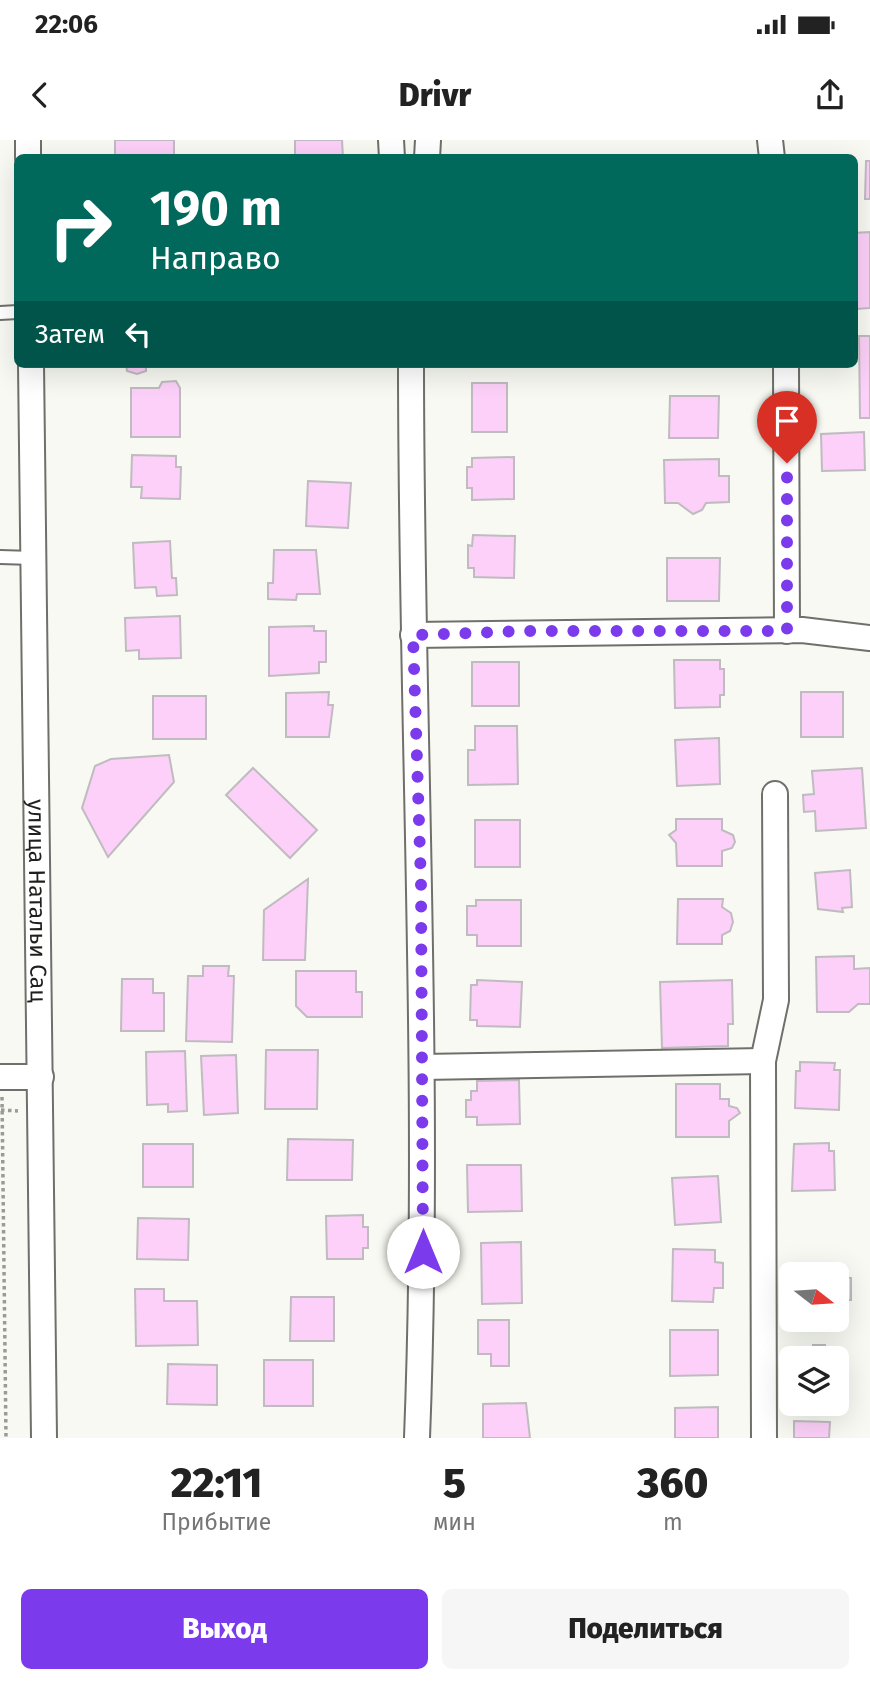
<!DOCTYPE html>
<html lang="ru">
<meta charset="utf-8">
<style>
:root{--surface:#fff;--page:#f6f6f6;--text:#222;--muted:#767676;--accent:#7c3aed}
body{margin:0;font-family:"Fira Sans",sans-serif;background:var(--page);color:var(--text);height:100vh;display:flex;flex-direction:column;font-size:26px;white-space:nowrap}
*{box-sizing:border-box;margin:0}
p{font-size:23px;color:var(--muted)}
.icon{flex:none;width:38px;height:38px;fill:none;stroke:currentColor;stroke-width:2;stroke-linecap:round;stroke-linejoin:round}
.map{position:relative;height:1298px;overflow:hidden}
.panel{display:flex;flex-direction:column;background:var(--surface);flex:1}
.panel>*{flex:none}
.hud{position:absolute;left:14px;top:14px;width:844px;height:214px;border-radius:10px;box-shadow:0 7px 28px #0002;background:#00695c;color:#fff;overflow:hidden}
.needle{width:46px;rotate:107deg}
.fabs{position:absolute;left:779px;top:1122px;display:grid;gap:14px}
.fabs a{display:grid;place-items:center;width:70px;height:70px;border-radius:10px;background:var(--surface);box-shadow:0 7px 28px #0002;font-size:35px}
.pin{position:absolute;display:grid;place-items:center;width:60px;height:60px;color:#fff;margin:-72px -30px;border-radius:50% 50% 50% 0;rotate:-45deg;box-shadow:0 0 7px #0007}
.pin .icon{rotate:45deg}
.me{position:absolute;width:77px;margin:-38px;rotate:0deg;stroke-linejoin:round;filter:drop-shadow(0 0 5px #0008)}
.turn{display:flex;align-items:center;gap:24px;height:147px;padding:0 21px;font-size:32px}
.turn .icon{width:91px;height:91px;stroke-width:2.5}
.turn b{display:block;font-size:49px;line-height:60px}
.then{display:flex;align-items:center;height:66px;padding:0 21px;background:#0003;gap:14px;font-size:26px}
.eta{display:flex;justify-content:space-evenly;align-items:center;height:119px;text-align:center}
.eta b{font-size:42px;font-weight:800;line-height:49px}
.cta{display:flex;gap:14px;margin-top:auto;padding:14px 21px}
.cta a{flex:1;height:80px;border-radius:10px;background:var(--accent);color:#fff;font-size:28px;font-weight:800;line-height:80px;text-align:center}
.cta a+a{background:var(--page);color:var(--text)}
.status{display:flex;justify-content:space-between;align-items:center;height:49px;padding:0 35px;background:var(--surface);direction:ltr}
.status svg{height:19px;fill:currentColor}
header{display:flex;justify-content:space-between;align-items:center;height:91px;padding:0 21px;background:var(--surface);font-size:32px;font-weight:800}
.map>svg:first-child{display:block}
</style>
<div class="status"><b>22:06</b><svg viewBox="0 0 49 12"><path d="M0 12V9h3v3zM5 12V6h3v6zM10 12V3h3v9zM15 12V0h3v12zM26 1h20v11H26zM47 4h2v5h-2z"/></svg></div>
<header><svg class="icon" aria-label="back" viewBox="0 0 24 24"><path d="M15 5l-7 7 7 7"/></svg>Drivr<svg class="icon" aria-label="share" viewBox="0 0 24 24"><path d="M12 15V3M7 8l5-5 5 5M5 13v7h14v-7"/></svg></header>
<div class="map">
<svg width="870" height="1298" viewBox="0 0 870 1298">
<rect width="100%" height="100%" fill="#f7f9f2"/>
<g fill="#fcd0f8" stroke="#c0bbc0" stroke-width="2">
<rect x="115" y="0" width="59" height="18"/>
<polygon points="295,0 342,0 343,18 295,18"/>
<polygon points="866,21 870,21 870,59 865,59"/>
<polygon points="870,92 870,168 856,169 854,93"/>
<polygon points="859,196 870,196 870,278 860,278"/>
<polygon points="126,224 169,224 146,225 146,231 137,234 127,231"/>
<polygon points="176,241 180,248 180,297 131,297 131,248 159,248 162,242"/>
<rect x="472" y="243" width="35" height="49"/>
<polygon points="670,256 719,256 718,298 669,298"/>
<polygon points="864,292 865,330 822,331 821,294"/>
<polygon points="132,315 176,316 176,327 181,327 180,359 141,358 142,347 131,347"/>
<polygon points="514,317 514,359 472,360 472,348 467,348 467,327 472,327 472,318"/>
<polygon points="719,319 719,336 729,336 729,362 706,363 702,370 693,374 678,363 665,363 664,320"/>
<polygon points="308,341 351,343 348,388 306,386"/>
<polygon points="473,395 515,396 514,438 474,437 474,428 468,428 468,405 472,406"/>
<polygon points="170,401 172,438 176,438 177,455 157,456 156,447 135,448 133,403"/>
<polygon points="274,410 316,410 320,454 297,454 296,460 268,459 268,443 273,443"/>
<polygon points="667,418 720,418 719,461 667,461"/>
<polygon points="180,476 181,518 139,519 139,510 126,511 125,478"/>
<polygon points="314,486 314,491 326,491 326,522 319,522 319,533 269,536 269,487"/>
<polygon points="674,520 720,520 720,529 724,529 724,555 720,555 720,567 675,568"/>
<rect x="472" y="522" width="47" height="44"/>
<polygon points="329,552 328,565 333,565 329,597 286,597 286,553"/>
<rect x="801" y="552" width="42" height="45"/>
<rect x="153" y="556" width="53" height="43"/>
<polygon points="475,586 517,586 518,644 468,645 468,610 475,610"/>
<polygon points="719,598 720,644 677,646 675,600"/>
<polygon points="169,615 174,642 108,717 82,668 95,626 111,619"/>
<polygon points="253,628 317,690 290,718 226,655"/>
<polygon points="862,628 866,688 816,691 815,671 804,672 803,655 814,654 812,631"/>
<polygon points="676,679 722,679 722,690 733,695 735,702 732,708 722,711 722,726 677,726 676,703 669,695 676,690"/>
<rect x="475" y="680" width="45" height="47"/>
<polygon points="850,730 852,767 842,768 843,772 818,769 815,733"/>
<polygon points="308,739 305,820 263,820 264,770"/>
<polygon points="678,759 723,759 722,767 731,773 733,782 730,791 722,795 722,804 677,804"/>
<polygon points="476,760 521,760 521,806 477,806 477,795 467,795 467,766 476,766"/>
<polygon points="854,816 854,829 870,828 870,864 858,864 849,872 817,872 816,817"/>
<polygon points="203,826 229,826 228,836 234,836 232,902 186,901 188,836 203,836"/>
<polygon points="296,831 356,831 356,852 362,852 362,877 307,877 296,866"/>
<polygon points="122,839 153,839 153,853 164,853 164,891 121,891"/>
<polygon points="477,840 522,842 520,887 477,886 477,880 470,880 471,845 477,845"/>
<polygon points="732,840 733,884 728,884 728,906 662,908 660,842"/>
<polygon points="266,910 318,910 317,969 265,969"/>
<polygon points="185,911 187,971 168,972 168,964 147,965 146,912"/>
<polygon points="236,915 238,973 204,975 201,916"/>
<polygon points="800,922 835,923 834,930 840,930 839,970 795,968 796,931 800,931"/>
<polygon points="519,940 520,984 477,985 477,977 466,977 466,960 471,960 471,951 477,951 477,941"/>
<polygon points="676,944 720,944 720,959 729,959 729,966 737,968 740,973 729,981 729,997 676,997"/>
<polygon points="288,999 353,1000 352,1040 287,1040"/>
<polygon points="829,1003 829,1011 834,1011 835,1050 792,1051 794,1004"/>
<rect x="143" y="1004" width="50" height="43"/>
<polygon points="467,1025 521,1025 522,1071 468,1072"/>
<polygon points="718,1036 721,1082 675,1085 672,1038"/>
<polygon points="363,1075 363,1087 368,1087 368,1108 363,1108 363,1119 327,1119 326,1076"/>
<polygon points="138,1078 189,1079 188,1120 137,1119"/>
<polygon points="521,1102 522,1163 482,1164 481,1103"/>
<polygon points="673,1109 715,1110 715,1122 723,1123 723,1148 714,1148 713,1162 672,1161"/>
<rect x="836" y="1138" width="15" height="22"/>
<polygon points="783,1139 791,1139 791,1180 830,1180 830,1184 784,1185"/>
<polygon points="135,1149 164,1149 164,1161 197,1161 198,1205 136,1206"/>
<polygon points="291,1157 334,1157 334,1201 290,1201"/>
<polygon points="478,1180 509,1180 509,1226 491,1226 491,1214 478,1214"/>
<polygon points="670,1190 718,1190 718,1235 670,1236"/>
<polygon points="813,1205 825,1205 825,1211 831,1212 830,1218 794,1218 794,1210 813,1211"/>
<rect x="264" y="1220" width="49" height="46"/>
<polygon points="168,1224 217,1225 217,1265 167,1264"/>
<polygon points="526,1263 530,1298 483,1298 483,1264"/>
<polygon points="718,1267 718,1298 675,1298 675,1268"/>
<polygon points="794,1281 830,1282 829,1298 794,1298"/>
</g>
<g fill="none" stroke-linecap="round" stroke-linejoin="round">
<defs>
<g id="lane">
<polyline points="0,173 18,172"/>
<polyline points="0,417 33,418"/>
</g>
<g id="street">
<polyline points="28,0 28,18"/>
<polyline points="391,0 392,18"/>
<polyline points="770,0 772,18"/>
<polyline points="427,18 428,0"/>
<path id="s1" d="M31,224L44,1298"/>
<path d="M411,224C411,582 431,940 417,1298"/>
<polyline points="786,224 787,491"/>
<polyline points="413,495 802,490 870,498"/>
<polyline points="422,927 763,921"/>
<polyline points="0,937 41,937"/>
<polyline points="764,1298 763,921 776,860 775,654"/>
</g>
</defs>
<use href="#lane" stroke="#6f706b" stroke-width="16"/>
<use href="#street" stroke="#6f706b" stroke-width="28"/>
<g stroke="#9a9b96" stroke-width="3.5" stroke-dasharray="3.5 3.5" stroke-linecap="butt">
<polyline points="2,957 6,1298"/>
<polyline points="1,970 18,971"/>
</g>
<use href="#lane" stroke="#fff" stroke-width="12"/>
<use href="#street" stroke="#fff" stroke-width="24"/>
</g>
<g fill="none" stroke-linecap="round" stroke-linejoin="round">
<polyline stroke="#7c3aed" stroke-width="12" stroke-dasharray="0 21.6" points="423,1112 421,744 413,495 526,491 787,491 787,323"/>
</g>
<g text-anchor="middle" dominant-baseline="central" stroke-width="5" stroke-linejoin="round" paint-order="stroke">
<g font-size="23" fill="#1f201d" stroke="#f7f9f2">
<text stroke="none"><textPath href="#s1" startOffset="537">улица Натальи Сац</textPath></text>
</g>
</g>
</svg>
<div class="fabs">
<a><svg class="needle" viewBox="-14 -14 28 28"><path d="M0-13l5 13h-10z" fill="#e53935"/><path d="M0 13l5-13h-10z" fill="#767676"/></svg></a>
<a><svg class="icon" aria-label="layers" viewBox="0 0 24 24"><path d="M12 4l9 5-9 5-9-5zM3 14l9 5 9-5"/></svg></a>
</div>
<div class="pin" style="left:787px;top:323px;background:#d93025"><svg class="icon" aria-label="arrive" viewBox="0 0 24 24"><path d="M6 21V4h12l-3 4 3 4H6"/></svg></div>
<svg class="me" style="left:423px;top:1112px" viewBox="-20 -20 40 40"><circle r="19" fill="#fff"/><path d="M0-13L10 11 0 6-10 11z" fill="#7c3aed"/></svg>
<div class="hud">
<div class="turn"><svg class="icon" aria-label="right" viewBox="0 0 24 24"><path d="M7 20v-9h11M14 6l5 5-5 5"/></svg><div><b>190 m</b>Направо</div></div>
<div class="then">Затем<svg class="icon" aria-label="left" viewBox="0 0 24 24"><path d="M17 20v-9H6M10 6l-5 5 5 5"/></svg></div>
</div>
</div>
<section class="panel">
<div class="eta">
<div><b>22:11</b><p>Прибытие</p></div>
<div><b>5</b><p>мин</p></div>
<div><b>360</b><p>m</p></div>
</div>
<div class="cta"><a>Выход</a><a>Поделиться</a></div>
</section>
